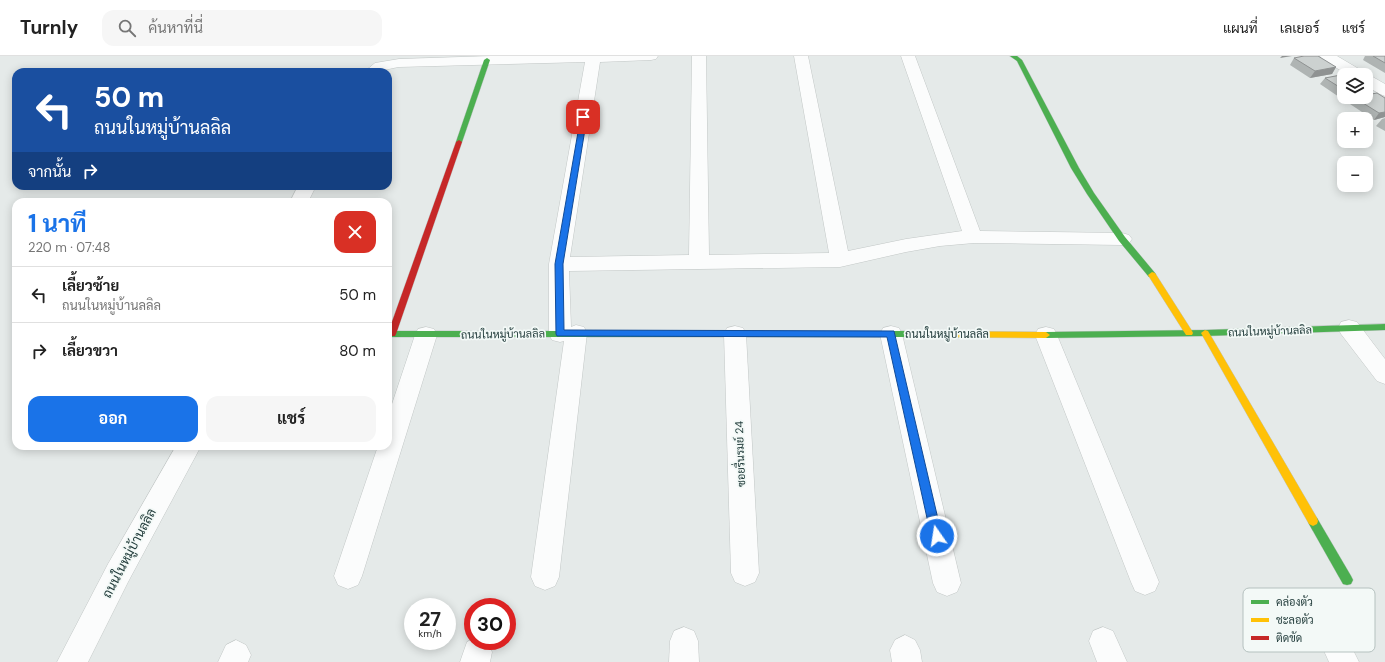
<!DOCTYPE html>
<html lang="th">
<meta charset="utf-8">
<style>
:root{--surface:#fff;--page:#f6f6f6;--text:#222;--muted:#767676;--line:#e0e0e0;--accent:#1a73e8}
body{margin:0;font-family:"DM Sans",Sarabun,sans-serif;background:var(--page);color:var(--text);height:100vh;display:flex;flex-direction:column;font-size:15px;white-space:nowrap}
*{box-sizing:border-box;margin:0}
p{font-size:13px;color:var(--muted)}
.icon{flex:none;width:22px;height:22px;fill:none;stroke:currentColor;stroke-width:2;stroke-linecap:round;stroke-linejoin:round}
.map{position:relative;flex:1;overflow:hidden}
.drawer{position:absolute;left:12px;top:142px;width:380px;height:252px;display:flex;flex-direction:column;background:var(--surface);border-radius:12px;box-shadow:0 2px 10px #0003}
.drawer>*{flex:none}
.top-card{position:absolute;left:12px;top:12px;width:380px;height:122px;border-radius:12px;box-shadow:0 2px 10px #0003;background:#1a4fa0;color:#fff;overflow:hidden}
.fabs{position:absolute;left:1337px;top:12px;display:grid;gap:8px}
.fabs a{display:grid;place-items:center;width:36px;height:36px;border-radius:8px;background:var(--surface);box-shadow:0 2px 10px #0003;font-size:20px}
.speed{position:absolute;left:404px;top:542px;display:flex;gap:8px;font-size:20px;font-weight:700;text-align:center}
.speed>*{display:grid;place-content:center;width:52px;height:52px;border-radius:50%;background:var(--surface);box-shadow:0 2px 10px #0003;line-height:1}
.speed small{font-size:10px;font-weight:400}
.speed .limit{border:6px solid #d22;background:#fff;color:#111}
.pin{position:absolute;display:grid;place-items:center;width:34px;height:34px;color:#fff;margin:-17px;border-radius:8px;box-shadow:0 2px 6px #0006}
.me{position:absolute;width:44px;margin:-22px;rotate:347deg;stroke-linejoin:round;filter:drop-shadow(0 0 3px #0008)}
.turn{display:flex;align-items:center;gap:14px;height:84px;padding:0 16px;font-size:18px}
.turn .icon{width:52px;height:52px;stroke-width:2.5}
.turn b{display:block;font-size:28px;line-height:34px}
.then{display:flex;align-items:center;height:38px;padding:0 16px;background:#0003;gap:8px;font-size:15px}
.round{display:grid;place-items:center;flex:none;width:42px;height:42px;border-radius:12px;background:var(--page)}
.summary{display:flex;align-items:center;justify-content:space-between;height:68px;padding:0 16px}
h1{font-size:24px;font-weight:700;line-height:30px;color:var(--accent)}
.primary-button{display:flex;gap:8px;margin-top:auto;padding:8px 16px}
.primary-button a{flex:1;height:46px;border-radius:12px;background:var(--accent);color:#fff;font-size:16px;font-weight:700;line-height:46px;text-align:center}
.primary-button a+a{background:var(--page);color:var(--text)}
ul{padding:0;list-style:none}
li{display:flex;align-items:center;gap:12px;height:56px;padding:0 16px;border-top:1px solid var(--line)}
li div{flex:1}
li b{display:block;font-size:15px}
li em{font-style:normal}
header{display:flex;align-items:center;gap:24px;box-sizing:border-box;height:56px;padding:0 20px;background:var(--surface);border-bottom:1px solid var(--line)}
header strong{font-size:19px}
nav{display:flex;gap:22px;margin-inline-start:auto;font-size:14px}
.search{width:280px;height:36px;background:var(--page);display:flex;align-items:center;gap:10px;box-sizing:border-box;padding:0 14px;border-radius:12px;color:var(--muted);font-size:15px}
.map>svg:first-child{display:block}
</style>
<header>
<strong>Turnly</strong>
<div class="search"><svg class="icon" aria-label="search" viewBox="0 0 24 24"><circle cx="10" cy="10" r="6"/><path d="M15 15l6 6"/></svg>ค้นหาที่นี่</div>
<nav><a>แผนที่</a><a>เลเยอร์</a><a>แชร์</a></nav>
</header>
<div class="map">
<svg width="1385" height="606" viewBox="0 0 1385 606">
<rect width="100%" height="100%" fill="#e5eae9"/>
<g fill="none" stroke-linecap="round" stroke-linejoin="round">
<defs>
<g id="street">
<path d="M491,0H658L656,3L651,4L600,6L570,201L689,199L692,0H706L709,199L829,197L794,0H808L848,195L906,183L962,175L901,0H915L980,175L1122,177L1129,179L1132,183L1129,187L1122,189L974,187L940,190L906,196L840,211L569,215L571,271L576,269L584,271L587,277L559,521L555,530L545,534L535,530L531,521L564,285L560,286L552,284L549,278V208L585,6L399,11C387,13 377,16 364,16L375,7L399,3Z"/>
<polygon points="1320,0 1337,0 1364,16 1366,18 1371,20 1385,28 1385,40 1380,38 1366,30 1366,19 1348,19 1322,3"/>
<polygon points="298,130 316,130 308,146 290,146"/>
<polygon points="1349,264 1357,266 1385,303 1385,328 1377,325 1341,278 1338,272 1341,266"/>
<polygon points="735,270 743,272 746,278 759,517 755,526 745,530 735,526 731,517 724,278 727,272"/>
<polygon points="891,270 899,272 902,278 961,527 957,536 947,540 937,536 933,527 880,278 883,272"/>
<polygon points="426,271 434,273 437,279 362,520 358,529 348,533 338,529 334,520 378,390 388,390 388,360 415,279 418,273"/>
<polygon points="1046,271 1054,273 1057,279 1159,526 1155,535 1145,539 1135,535 1131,526 1035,279 1038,273"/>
<polygon points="176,390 201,390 128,526 88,606 57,606 108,508"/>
<polygon points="684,571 694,575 698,585 699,606 669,606 670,585 674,575"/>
<polygon points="1103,571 1113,575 1127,606 1097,606 1089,585 1093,575"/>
<polygon points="1334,572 1344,576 1359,606 1329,606 1320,586 1324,576"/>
<polygon points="905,579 915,584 920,594 922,606 892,606 890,594 895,584"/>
<polygon points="473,583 473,585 487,586 492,596 490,606 460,606 467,586"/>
<polygon points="236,584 246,589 251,599 248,606 218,606 226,589"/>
</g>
<g id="fast">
<polygon points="1010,0 1017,0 1022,4 1079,112 1094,137 1125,181 1155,217 1156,219 1155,221 1149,221 1119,185 1087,138 1071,112 1017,5"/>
<polygon points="487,2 490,4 462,86 459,88 457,87 456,86 484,4"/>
<polygon points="1385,268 1385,274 1205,280 1046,282 1042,279 1046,276 1205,274"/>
<polygon points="388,275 924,275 928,278 924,281 388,281"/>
<polygon points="1313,460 1317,462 1351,520 1353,524 1351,528 1347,529 1343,528 1309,468 1308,465 1309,462"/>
</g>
<g id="slow">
<polygon points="1152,216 1155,217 1192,275 1193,277 1192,279 1186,279 1148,219"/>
<polygon points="1205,274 1208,275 1317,462 1318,465 1317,468 1313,470 1309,468 1201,277"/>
<polygon points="924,275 1046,276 1050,279 1046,282 924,281 920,278"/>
</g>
<polygon id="jam" points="459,84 462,86 396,278 395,280 389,280 388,277 456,86"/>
</defs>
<use href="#street" stroke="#c2c7c6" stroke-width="1"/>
<use href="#fast" stroke="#c0c8c6" stroke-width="1"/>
<use href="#slow" stroke="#c0c8c6" stroke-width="1"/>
<use href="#jam" stroke="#c0c8c6" stroke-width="1"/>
<use href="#street" fill="#fbfcfc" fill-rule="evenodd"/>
<use href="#fast" fill="#4caf50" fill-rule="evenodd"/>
<use href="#slow" fill="#ffc107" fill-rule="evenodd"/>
<use href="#jam" fill="#c62828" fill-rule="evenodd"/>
</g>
<g fill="#afb4b3">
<polygon points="1365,0 1385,0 1385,17 1363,4"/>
<polygon points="1294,2 1336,11 1332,18 1310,22 1290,9"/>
<polygon points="1344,19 1344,41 1350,41 1342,43 1320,28 1325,22"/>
<polygon points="1355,42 1385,42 1385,61 1374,64 1350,48"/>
<polygon points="1385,62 1385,75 1376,70 1382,63"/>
</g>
<g fill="#8f9292">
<polygon points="1282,0 1292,0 1280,2"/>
<polygon points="1336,11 1332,18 1310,22 1315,15"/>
<polygon points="1344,40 1344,41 1350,41 1342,43"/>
<polygon points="1385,56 1385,61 1374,64 1379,57"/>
</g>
<g fill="#ccd1d0" stroke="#8f9292">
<polygon points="1304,0 1318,0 1336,11 1315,15 1294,2"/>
<polygon points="1373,0 1385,0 1385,7"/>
<polygon points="1346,18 1349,19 1344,19 1344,34 1325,22"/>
<polygon points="1377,37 1385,42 1385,56 1379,57 1355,42 1366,41 1366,39"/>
</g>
<polygon fill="#1a73e8" stroke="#114b97" points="581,59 587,61 563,208 564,274 894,275 942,480 940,483 937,485 933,483 931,480 887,281 557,280 556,278 555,208"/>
<g text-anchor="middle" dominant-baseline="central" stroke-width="3.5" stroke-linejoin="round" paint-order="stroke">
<g font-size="11" fill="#233d3c" stroke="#f3f9f7">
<text transform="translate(1270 275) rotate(-2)">ถนนในหมู่บ้านลลิล</text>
<text transform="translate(503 278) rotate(-1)">ถนนในหมู่บ้านลลิล</text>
<text x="947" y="278">ถนนในหมู่บ้านลลิล</text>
<text transform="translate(740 398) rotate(-92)">ซอยรื่นรมย์ 24</text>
</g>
<g font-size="13" fill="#233d3c" stroke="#f3f9f7">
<text transform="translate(129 497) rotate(-62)">ถนนในหมู่บ้านลลิล</text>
</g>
</g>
<rect x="1243" y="532" width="132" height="64" rx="6" fill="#f3f9f7" stroke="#b5c1bf" stroke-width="1"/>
<rect x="1251" y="544" width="18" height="4" fill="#4caf50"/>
<rect x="1251" y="562" width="18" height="4" fill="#ffc107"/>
<rect x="1251" y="580" width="18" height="4" fill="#c62828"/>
<g font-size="11" fill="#233d3c">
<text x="1276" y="550">คล่องตัว</text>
<text x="1276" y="568">ชะลอตัว</text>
<text x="1276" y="586">ติดขัด</text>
</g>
</svg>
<div class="fabs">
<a><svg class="icon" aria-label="layers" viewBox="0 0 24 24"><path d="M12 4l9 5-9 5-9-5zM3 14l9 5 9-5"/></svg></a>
<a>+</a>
<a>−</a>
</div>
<div class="speed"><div>27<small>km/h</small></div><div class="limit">30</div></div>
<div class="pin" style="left:583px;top:61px;background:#d93025"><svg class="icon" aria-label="arrive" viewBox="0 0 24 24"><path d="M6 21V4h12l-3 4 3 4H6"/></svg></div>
<svg class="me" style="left:937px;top:480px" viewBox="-20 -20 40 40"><circle r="17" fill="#1a73e8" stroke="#fff" stroke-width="3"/><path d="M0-11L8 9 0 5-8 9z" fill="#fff"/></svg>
<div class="top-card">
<div class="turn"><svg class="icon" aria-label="left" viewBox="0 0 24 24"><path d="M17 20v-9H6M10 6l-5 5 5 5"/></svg><div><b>50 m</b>ถนนในหมู่บ้านลลิล</div></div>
<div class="then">จากนั้น<svg class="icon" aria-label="right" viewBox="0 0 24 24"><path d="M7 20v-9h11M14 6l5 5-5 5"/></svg></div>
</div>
<section class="drawer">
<div class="summary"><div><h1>1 นาที</h1><p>220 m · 07:48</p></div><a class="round" style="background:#d93025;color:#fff"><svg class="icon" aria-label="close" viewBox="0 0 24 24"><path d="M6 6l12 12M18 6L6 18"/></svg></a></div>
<ul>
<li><svg class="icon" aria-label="left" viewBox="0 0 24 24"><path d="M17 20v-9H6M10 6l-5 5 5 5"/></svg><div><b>เลี้ยวซ้าย</b><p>ถนนในหมู่บ้านลลิล</p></div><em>50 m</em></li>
<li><svg class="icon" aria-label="right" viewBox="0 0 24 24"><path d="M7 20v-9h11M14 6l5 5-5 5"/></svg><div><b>เลี้ยวขวา</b></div><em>80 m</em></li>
</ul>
<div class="primary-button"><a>ออก</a><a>แชร์</a></div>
</section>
</div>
